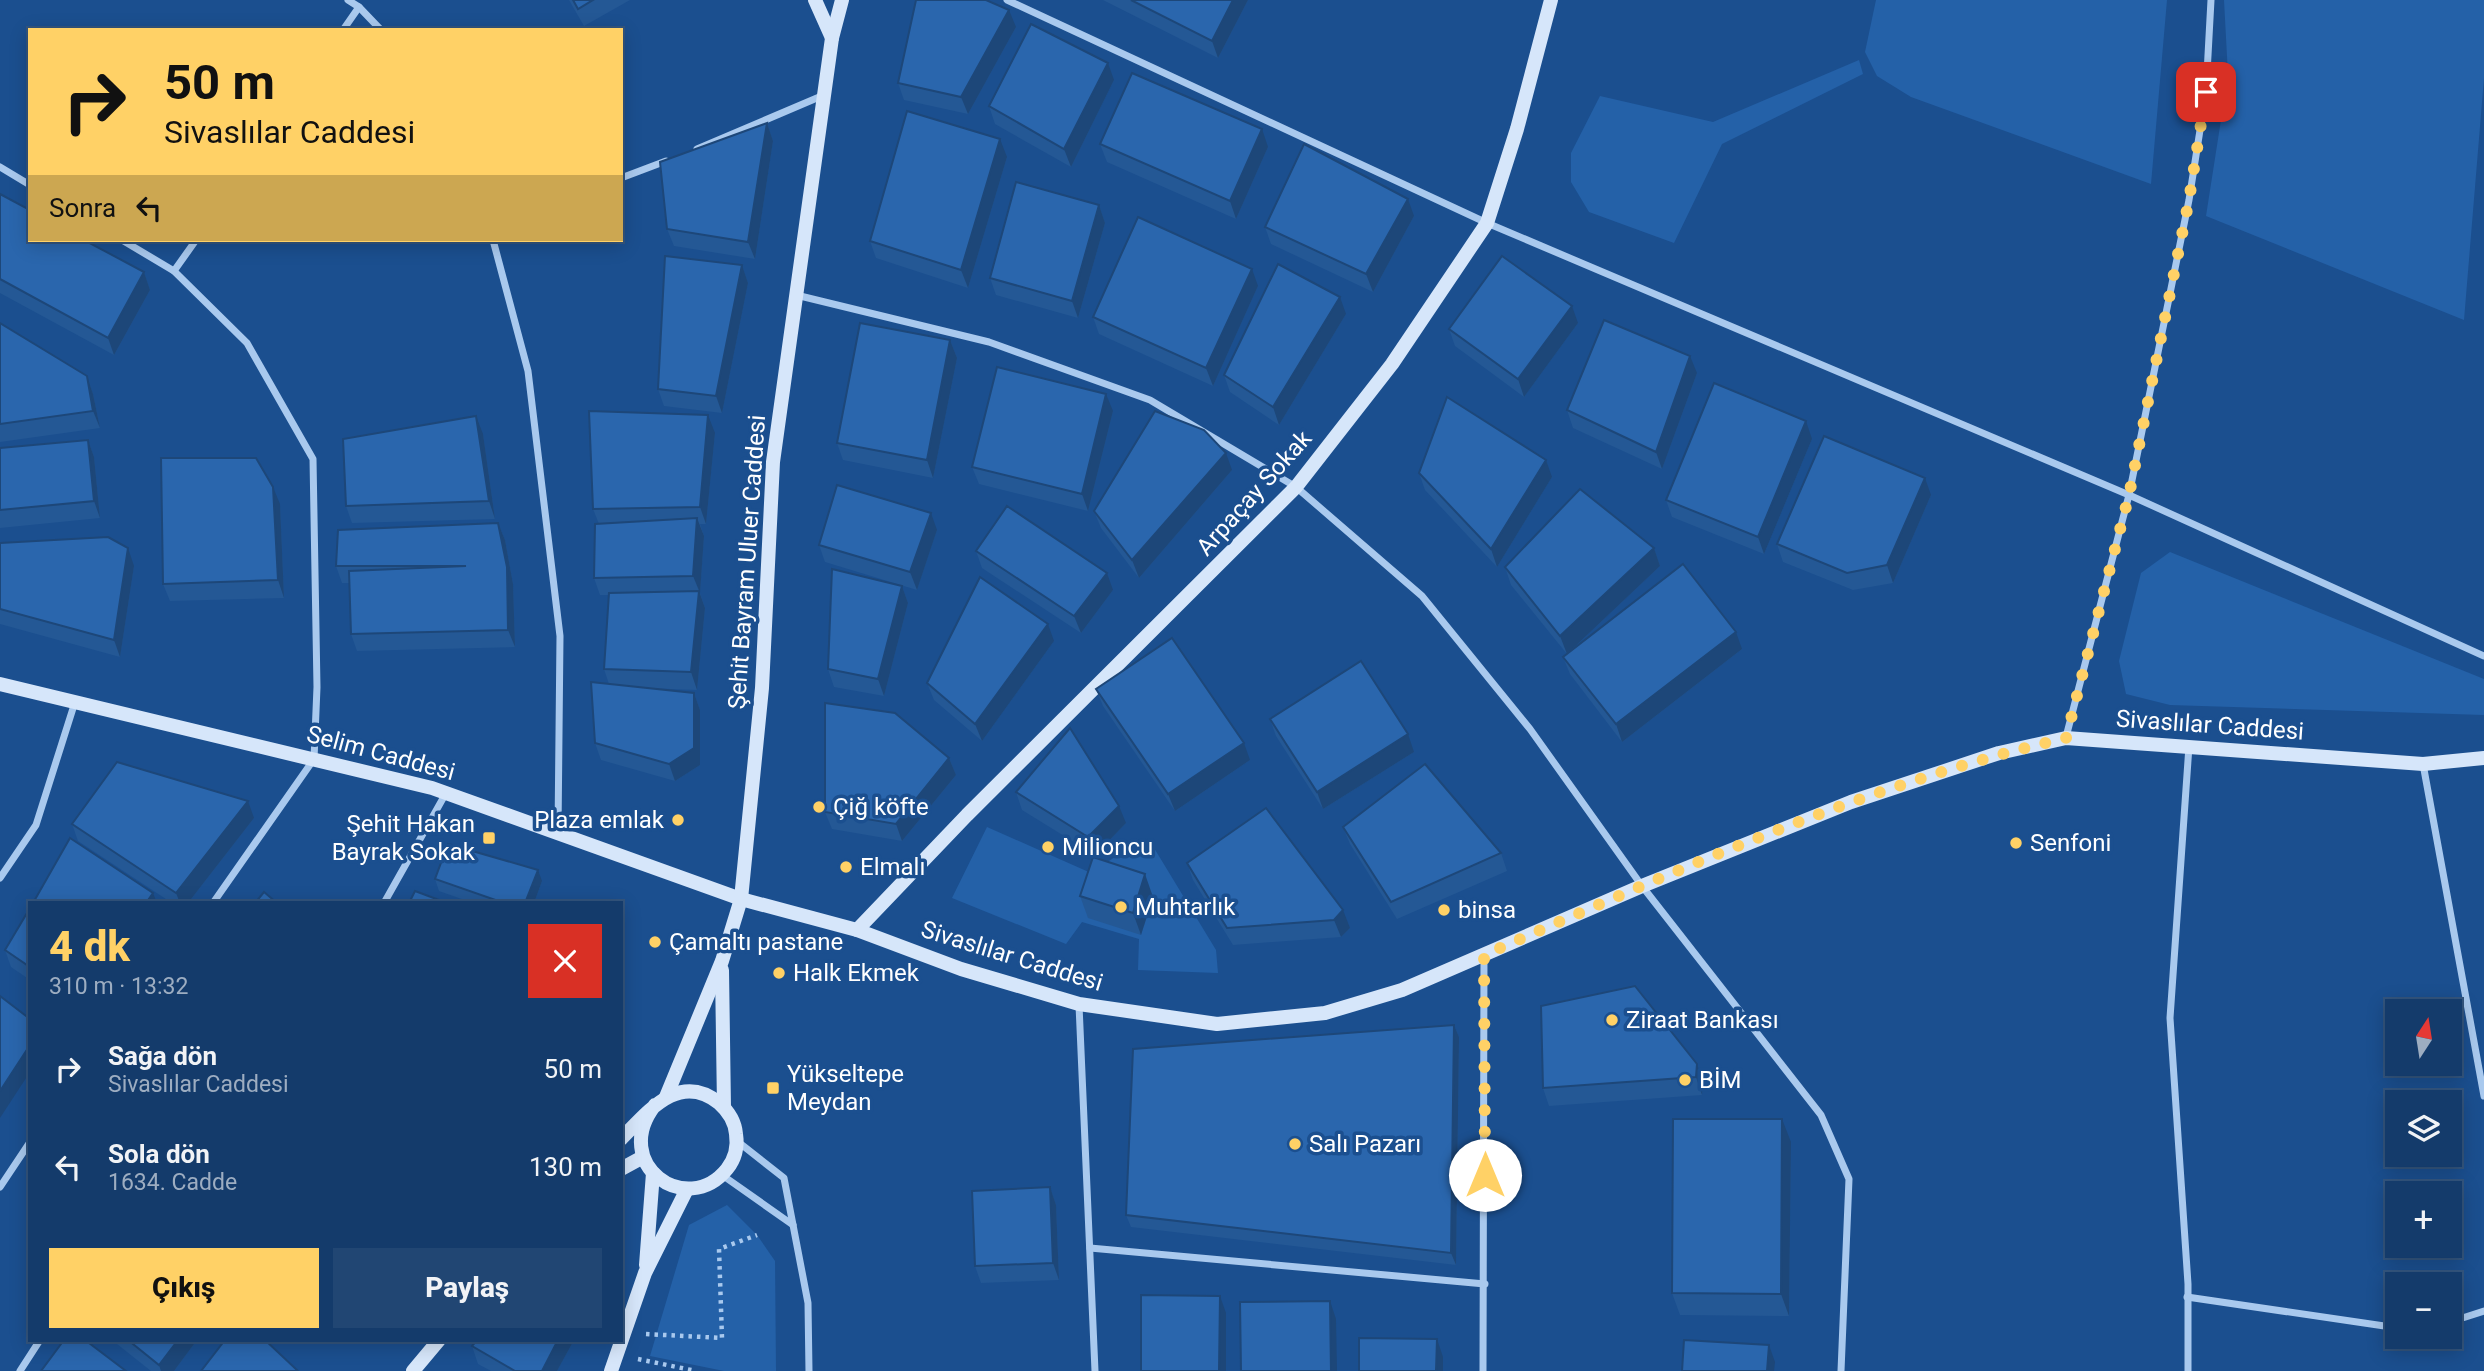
<!DOCTYPE html>
<html lang="tr">
<meta charset="utf-8">
<style>
:root{--surface:#143b6b;--page:#214673;--text:#f1f3f6;--muted:#9dadc1;--line:#33557e;--accent:#ffd166}
body{margin:0;font-family:Roboto,sans-serif;background:var(--page);color:var(--text);height:100vh;display:flex;flex-direction:column;font-size:26px;white-space:nowrap}
*{box-sizing:border-box;margin:0}
p{font-size:23px;color:var(--muted)}
.icon{flex:none;width:38px;height:38px;fill:none;stroke:currentColor;stroke-width:2;stroke-linecap:round;stroke-linejoin:round}
.map{position:relative;flex:1;overflow:hidden}
.details{position:absolute;left:28px;top:901px;width:595px;height:441px;display:flex;flex-direction:column;background:var(--surface);border-radius:0px;box-shadow:0 4px 18px #0003,0 0 0 2px var(--line)}
.details>*{flex:none}
.hud{position:absolute;left:28px;top:28px;width:595px;height:214px;border-radius:0px;box-shadow:0 4px 18px #0003,0 0 0 2px var(--line);background:#ffd166;color:#111;overflow:hidden}
.needle{width:46px;rotate:12deg}
.controls{position:absolute;left:2385px;top:999px;display:grid;gap:14px}
.controls a{display:grid;place-items:center;width:77px;height:77px;border-radius:0px;background:var(--surface);box-shadow:0 4px 18px #0003,0 0 0 2px var(--line);font-size:35px}
.pin{position:absolute;display:grid;place-items:center;width:60px;height:60px;color:#fff;margin:-30px;border-radius:14px;box-shadow:0 4px 10px #0006}
.me{position:absolute;width:77px;margin:-38px;rotate:0deg;stroke-linejoin:round;filter:drop-shadow(0 0 5px #0008)}
.turn{display:flex;align-items:center;gap:24px;height:147px;padding:0 21px;font-size:32px}
.turn .icon{width:91px;height:91px;stroke-width:2.5}
.turn b{display:block;font-size:49px;line-height:60px}
.then{display:flex;align-items:center;height:66px;padding:0 21px;background:#0003;gap:14px;font-size:26px}
.round{display:grid;place-items:center;flex:none;width:74px;height:74px;border-radius:0px;background:var(--page)}
.head{display:flex;align-items:center;justify-content:space-between;height:119px;padding:0 21px}
h1{font-size:42px;font-weight:800;line-height:52px;color:var(--accent)}
.button{display:flex;gap:14px;margin-top:auto;padding:14px 21px}
.button a{flex:1;height:80px;border-radius:0px;background:var(--accent);color:#111;font-size:28px;font-weight:800;line-height:80px;text-align:center}
.button a+a{background:var(--page);color:var(--text)}
ul{padding:0;list-style:none}
li{display:flex;align-items:center;gap:21px;height:98px;padding:0 21px}
li div{flex:1}
li b{display:block;font-size:26px}
li em{font-style:normal}
.map>svg:first-child{display:block}
</style>
<div class="map">
<svg width="2484" height="1371" viewBox="0 0 2484 1371">
<rect width="100%" height="100%" fill="#1b4f8f"/>
<g fill="#2461a8">
<polygon points="1876,0 2167,0 2151,184 1911,97 1877,76 1865,52"/>
<polygon points="2224,0 2484,0 2484,78 2464,320 2206,216 2228,75"/>
<polygon points="1859,60 1863,74 1722,144 1674,243 1589,212 1571,182 1571,153 1600,96 1713,122"/>
<polygon points="2170,552 2484,679 2484,715 2170,705 2126,694 2119,661 2141,573"/>
<polygon points="987,827 1091,873 1118,855 1151,843 1216,950 1218,973 1138,970 1139,939 1082,922 1066,944 952,898"/>
<polygon points="727,1205 757,1235 775,1261 776,1371 724,1371 650,1356 689,1225"/>
</g>
<g fill="none" stroke-linecap="round" stroke-linejoin="round">
<g stroke="#a9c9ee" stroke-width="4.5" stroke-dasharray="3.5 5" stroke-linecap="butt">
<polyline points="646,1334 722,1338 719,1249 757,1235"/>
<polyline points="638,1359 696,1371"/>
</g>
<g stroke="#a9c9ee" stroke-width="7">
<polyline points="348,0 359,7 381,30"/>
<polyline points="1007,0 1487,223 2129,495 2484,656"/>
<polyline points="343,30 359,7"/>
<polyline points="697,149 824,95"/>
<polyline points="0,167 30,185"/>
<polyline points="621,178 666,161"/>
<polyline points="122,240 174,271 247,343 313,459 317,687 314,759 213,903"/>
<polyline points="493,240 528,371 560,636 558,832"/>
<polyline points="174,271 196,240"/>
<polyline points="796,295 989,342 1150,400 1296,487 1422,596 1530,729 1642,886 1821,1115 1849,1179 1841,1371"/>
<polyline points="2066,737 2129,495 2189,200 2206,92 2211,0"/>
<polyline points="2423,764 2484,1096"/>
<polyline points="0,878 36,825 75,702"/>
<polyline points="384,903 446,793"/>
<polyline points="1079,1005 1095,1371"/>
<polyline points="737,1141 784,1178 808,1303 809,1371"/>
<polyline points="722,1175 793,1225"/>
<polyline points="0,1187 30,1142"/>
<polyline points="1090,1248 1485,1284"/>
<polyline points="2187,1297 2398,1328"/>
<polyline points="2450,1322 2484,1311"/>
<polyline points="20,1371 40,1340"/>
<polyline points="1483,1371 1484,955"/>
<polyline points="2188,1371 2188,1284 2170,1018 2189,746"/>
</g>
<g stroke="#d6e6fa" stroke-width="14">
<polyline points="815,0 832,38"/>
<polyline points="0,684 432,788 741,899 857,930 961,969 1079,1004 1217,1024 1325,1013 1402,990 1642,886 1851,802 1999,753 2066,738 2423,764 2484,758"/>
<polyline points="857,930 967,815 1296,487 1392,364 1487,223 1517,129 1551,0"/>
<polyline points="722,970 724,1107"/>
<polyline points="666,1097 722,961 741,899 762,688 773,462 832,38 842,0"/>
<path d="M621,1139C648,1112 679,1071 719,1103C728,1111 735,1122 736,1134C738,1147 735,1159 727,1169C687,1219 609,1164 655,1105"/>
<polyline points="621,1169 643,1157"/>
<polyline points="646,1265 653,1173"/>
<polyline points="413,1371 439,1340"/>
<polyline points="611,1371 645,1273 687,1189"/>
</g>
</g>
<g fill="#245895">
<polygon points="569,0 630,0 584,26"/>
<polygon points="1103,0 1248,0 1218,58"/>
<polygon points="1016,27 968,114 904,100 898,83"/>
<polygon points="1114,80 1071,167 995,124 989,106"/>
<polygon points="767,123 773,141 755,259 674,246 667,229"/>
<polygon points="1100,144 1268,147 1236,219 1107,162"/>
<polygon points="1007,157 968,288 876,258 870,241"/>
<polygon points="0,194 144,272 150,290 114,355 0,293"/>
<polygon points="1099,205 1105,223 1078,318 996,295 990,278"/>
<polygon points="1414,216 1373,292 1271,244 1265,227"/>
<polygon points="742,265 748,283 722,413 664,406 658,389"/>
<polygon points="1258,286 1213,386 1099,334 1093,317"/>
<polygon points="1346,314 1279,425 1230,392 1224,375"/>
<polygon points="0,323 87,376 93,394 100,428 0,442"/>
<polygon points="1578,323 1524,397 1455,346 1449,329"/>
<polygon points="950,340 957,358 933,478 843,460 837,443"/>
<polygon points="1697,373 1662,469 1573,428 1567,410"/>
<polygon points="1113,411 1088,511 979,484 972,467"/>
<polygon points="715,433 706,524 700,524 704,536 700,593 705,608 697,690 645,688 694,693 700,710 700,765 675,781 601,760 595,743 609,684 604,669 609,595 600,595 594,578 599,524 593,509"/>
<polygon points="483,434 495,519 352,523 346,506"/>
<polygon points="1812,439 1764,554 1672,517 1666,500"/>
<polygon points="88,440 94,457 100,518 0,528 0,448"/>
<polygon points="1232,470 1139,578 1101,528 1094,511"/>
<polygon points="1419,473 1552,477 1497,567 1425,490"/>
<polygon points="1931,495 1893,583 1853,590 1783,562 1777,544"/>
<polygon points="280,504 284,598 170,601 163,584"/>
<polygon points="498,523 505,540 513,584 515,647 357,651 351,634 349,583 342,583 336,566"/>
<polygon points="937,530 917,590 825,562 819,545"/>
<polygon points="0,543 134,566 120,657 0,624"/>
<polygon points="1654,548 1660,566 1567,654 1511,585 1505,567"/>
<polygon points="976,551 1113,590 1081,633 982,568"/>
<polygon points="902,586 908,603 884,696 834,687 828,669"/>
<polygon points="1054,641 982,741 934,700 927,683"/>
<polygon points="1742,649 1622,742 1570,674 1563,657"/>
<polygon points="1096,689 1250,760 1175,811 1103,706"/>
<polygon points="1270,719 1414,752 1323,809 1276,736"/>
<polygon points="949,758 956,775 902,841 832,829 825,812"/>
<polygon points="1016,792 1126,823 1095,855 1022,810"/>
<polygon points="1266,808 1350,928 1341,937 1233,945 1193,880 1187,863"/>
<polygon points="254,818 188,903 172,903 78,841 72,824"/>
<polygon points="1343,827 1501,853 1507,871 1397,919 1350,844"/>
<polygon points="435,879 542,881 534,903 473,903 439,891"/>
<polygon points="1080,896 1153,897 1141,935 1088,918"/>
<polygon points="30,908 30,980 11,967 5,950"/>
<polygon points="1635,986 1703,1082 1702,1095 1549,1106 1543,1088"/>
<polygon points="1454,1025 1459,1037 1456,1265 1131,1227 1126,1215"/>
<polygon points="1791,1142 1789,1316 1680,1315 1672,1293"/>
<polygon points="1050,1187 1056,1205 1059,1280 981,1283 975,1266"/>
<polygon points="112,1340 197,1340 174,1371 151,1371"/>
<polygon points="477,1340 574,1340 557,1371 491,1371 478,1364 472,1346"/>
</g>
<g fill="#1d4779">
<polygon points="1233,0 1248,0 1218,58 1212,41"/>
<polygon points="1009,10 1016,27 968,114 961,97"/>
<polygon points="1108,63 1114,80 1071,167 1064,149"/>
<polygon points="767,123 773,141 755,259 748,242"/>
<polygon points="1262,129 1268,147 1236,219 1230,201"/>
<polygon points="1000,139 1007,157 968,288 961,270"/>
<polygon points="1408,199 1414,216 1373,292 1366,274"/>
<polygon points="1099,205 1105,223 1078,318 1072,301"/>
<polygon points="742,265 748,283 722,413 716,396"/>
<polygon points="1252,269 1258,286 1213,386 1206,368"/>
<polygon points="144,272 150,290 114,355 108,338"/>
<polygon points="1340,297 1346,314 1279,425 1273,407"/>
<polygon points="1572,306 1578,323 1524,397 1518,379"/>
<polygon points="950,340 957,358 933,478 927,460"/>
<polygon points="1690,356 1697,373 1662,469 1656,452"/>
<polygon points="87,376 93,394 100,428 93,411"/>
<polygon points="1106,394 1113,411 1088,511 1082,494"/>
<polygon points="708,415 715,433 706,524 700,507"/>
<polygon points="476,416 483,434 495,519 489,501"/>
<polygon points="1806,421 1812,439 1764,554 1758,537"/>
<polygon points="88,440 94,457 100,518 94,501"/>
<polygon points="1226,453 1232,470 1139,578 1132,560"/>
<polygon points="1546,460 1552,477 1497,567 1491,549"/>
<polygon points="1925,478 1931,495 1893,583 1887,565"/>
<polygon points="273,487 280,504 284,598 278,580"/>
<polygon points="931,513 937,530 917,590 910,572"/>
<polygon points="697,518 704,536 700,593 693,576"/>
<polygon points="498,523 505,540 513,584 515,647 508,630"/>
<polygon points="128,548 134,566 120,657 114,640"/>
<polygon points="1654,548 1660,566 1567,654 1560,636"/>
<polygon points="1107,573 1113,590 1081,633 1074,616"/>
<polygon points="902,586 908,603 884,696 878,679"/>
<polygon points="699,591 705,608 697,690 691,672"/>
<polygon points="1048,624 1054,641 982,741 975,724"/>
<polygon points="1736,632 1742,649 1622,742 1616,724"/>
<polygon points="694,693 700,710 700,765 675,781 669,764"/>
<polygon points="1408,734 1414,752 1323,809 1317,792"/>
<polygon points="1244,743 1250,760 1175,811 1168,794"/>
<polygon points="949,758 956,775 902,841 896,824"/>
<polygon points="248,801 254,818 188,903 180,903 176,893"/>
<polygon points="1119,806 1126,823 1095,855 1088,837"/>
<polygon points="538,870 542,881 534,903 525,903"/>
<polygon points="1145,874 1153,897 1141,935 1133,913"/>
<polygon points="153,893 157,903 146,903"/>
<polygon points="1343,910 1350,928 1341,937 1334,920"/>
<polygon points="1454,1025 1459,1037 1456,1265 1451,1253"/>
<polygon points="30,1045 30,1072 0,1118 0,1091"/>
<polygon points="1697,1064 1703,1082 1702,1095 1696,1077"/>
<polygon points="1782,1119 1791,1142 1789,1316 1781,1294"/>
<polygon points="1050,1187 1056,1205 1059,1280 1053,1263"/>
<polygon points="1220,1296 1226,1313 1226,1371 1219,1371"/>
<polygon points="1330,1301 1336,1319 1337,1371 1331,1371"/>
<polygon points="1437,1339 1443,1357 1443,1371 1436,1371"/>
<polygon points="178,1340 197,1340 174,1371 161,1371 159,1365"/>
<polygon points="558,1340 574,1340 557,1371 542,1371"/>
<polygon points="1769,1345 1775,1362 1774,1371 1767,1371"/>
</g>
<g fill="#2a66ad" stroke="#1d4779" stroke-width="2">
<polygon points="573,0 593,0 578,9"/>
<polygon points="916,0 986,0 1009,10 961,97 898,83"/>
<polygon points="1131,0 1233,0 1212,41"/>
<polygon points="1031,24 1108,63 1064,149 989,106"/>
<polygon points="1132,73 1262,129 1230,201 1100,144"/>
<polygon points="907,111 1000,139 961,270 870,241"/>
<polygon points="767,123 748,242 667,229 660,162"/>
<polygon points="1304,144 1408,199 1366,274 1265,227"/>
<polygon points="1016,182 1099,205 1072,301 990,278"/>
<polygon points="0,194 30,210 30,240 84,240 144,272 108,338 0,279"/>
<polygon points="1138,217 1252,269 1206,368 1093,317"/>
<polygon points="665,256 742,265 716,396 658,389"/>
<polygon points="1502,256 1572,306 1518,379 1449,329"/>
<polygon points="1278,264 1340,297 1273,407 1224,375"/>
<polygon points="1604,320 1690,356 1656,452 1567,410"/>
<polygon points="0,323 87,376 93,411 0,424"/>
<polygon points="860,323 950,340 927,460 837,443"/>
<polygon points="997,367 1106,394 1082,494 972,467"/>
<polygon points="1714,383 1806,421 1758,537 1666,500"/>
<polygon points="1447,397 1546,460 1491,549 1419,473"/>
<polygon points="589,411 708,415 700,507 593,509"/>
<polygon points="1155,411 1204,430 1226,453 1132,560 1094,511"/>
<polygon points="476,416 489,501 346,506 343,439"/>
<polygon points="1824,436 1925,478 1887,565 1847,573 1777,544"/>
<polygon points="88,440 94,501 0,510 0,448"/>
<polygon points="161,458 256,458 273,487 278,580 163,584"/>
<polygon points="837,485 931,513 910,572 819,545"/>
<polygon points="1580,489 1654,548 1560,636 1505,567"/>
<polygon points="1007,506 1107,573 1074,616 976,551"/>
<polygon points="697,518 693,576 594,578 595,524"/>
<polygon points="498,523 507,567 508,630 351,634 349,571 466,566 336,566 338,530"/>
<polygon points="108,537 128,548 114,640 0,609 0,543"/>
<polygon points="1683,564 1736,632 1616,724 1563,657"/>
<polygon points="832,569 902,586 878,679 828,669"/>
<polygon points="980,577 1048,624 975,724 927,683"/>
<polygon points="699,591 691,672 604,669 609,593"/>
<polygon points="1172,638 1244,743 1168,794 1096,689"/>
<polygon points="1361,661 1408,734 1317,792 1270,719"/>
<polygon points="591,682 694,693 694,748 669,764 595,743"/>
<polygon points="825,703 895,713 949,758 896,824 825,812"/>
<polygon points="1070,728 1119,806 1088,837 1016,792"/>
<polygon points="117,762 248,801 176,893 72,824"/>
<polygon points="1425,764 1501,853 1391,902 1343,827"/>
<polygon points="1266,808 1343,910 1334,920 1227,928 1187,863"/>
<polygon points="70,838 153,893 146,903 33,903"/>
<polygon points="448,844 538,870 525,903 504,903 435,879"/>
<polygon points="1093,857 1145,874 1133,913 1080,896"/>
<polygon points="415,891 447,903 409,903"/>
<polygon points="264,892 277,903 255,903"/>
<polygon points="30,908 30,967 5,950"/>
<polygon points="1635,986 1697,1064 1696,1077 1543,1088 1541,1006"/>
<polygon points="0,996 30,1019 30,1045 0,1091"/>
<polygon points="1454,1025 1451,1253 1126,1215 1133,1049"/>
<polygon points="1673,1119 1782,1119 1781,1294 1672,1293"/>
<polygon points="1050,1187 1053,1263 975,1266 972,1191"/>
<polygon points="1141,1295 1220,1296 1219,1371 1141,1371"/>
<polygon points="1330,1301 1331,1371 1241,1371 1240,1302"/>
<polygon points="1359,1338 1437,1339 1436,1371 1359,1371"/>
<polygon points="64,1340 85,1340 126,1371 41,1371"/>
<polygon points="128,1340 178,1340 159,1365"/>
<polygon points="225,1340 265,1340 298,1371 201,1371"/>
<polygon points="477,1340 558,1340 542,1371 515,1371 472,1346"/>
<polygon points="1684,1340 1769,1345 1767,1371 1682,1371"/>
</g>
<g fill="none" stroke-linecap="round" stroke-linejoin="round">
<path stroke="#ffd166" stroke-width="12" stroke-dasharray="0 21.6" d="M1485,1175L1484,955C1673,872 1864,785 2066,738L2129,495L2189,200L2206,92"/>
</g>
<g fill="#ffd166" stroke="#1b4f8f" stroke-width="2.5">
<circle cx="819" cy="807" r="7"/>
<circle cx="678" cy="820" r="7"/>
<rect x="482" y="831" width="14" height="14" rx="3.5"/>
<circle cx="2016" cy="843" r="7"/>
<circle cx="1048" cy="847" r="7"/>
<circle cx="846" cy="867" r="7"/>
<circle cx="1121" cy="907" r="7"/>
<circle cx="1444" cy="910" r="7"/>
<circle cx="655" cy="942" r="7"/>
<circle cx="779" cy="973" r="7"/>
<circle cx="1612" cy="1020" r="7"/>
<circle cx="1685" cy="1080" r="7"/>
<rect x="766" y="1081" width="14" height="14" rx="3.5"/>
<circle cx="1295" cy="1144" r="7"/>
</g>
<g text-anchor="middle" dominant-baseline="central" stroke-width="7" stroke-linejoin="round" paint-order="stroke">
<g font-size="24" fill="#fff" stroke="#1b4f8f">
<text transform="translate(1254 493) rotate(-48)">Arpaçay Sokak</text>
<text transform="translate(747 562) rotate(-86)">Şehit Bayram Uluer Caddesi</text>
<text transform="translate(2210 725) rotate(4)">Sivaslılar Caddesi</text>
<text transform="translate(381 753) rotate(15)">Selim Caddesi</text>
<text transform="translate(1012 956) rotate(17)">Sivaslılar Caddesi</text>
</g>
<g font-size="24" fill="#fff" stroke="#1b4f8f" text-anchor="start">
<text x="833" y="807">Çiğ köfte</text>
<text x="664" y="820" text-anchor="end">Plaza emlak</text>
<text x="475" y="824" text-anchor="end">Şehit Hakan<tspan x="475" dy="28">Bayrak Sokak</tspan></text>
<text x="2030" y="843">Senfoni</text>
<text x="1062" y="847">Milioncu</text>
<text x="860" y="867">Elmalı</text>
<text x="1135" y="907">Muhtarlık</text>
<text x="1458" y="910">binsa</text>
<text x="669" y="942">Çamaltı pastane</text>
<text x="793" y="973">Halk Ekmek</text>
<text x="1626" y="1020">Ziraat Bankası</text>
<text x="787" y="1074">Yükseltepe<tspan x="787" dy="28">Meydan</tspan></text>
<text x="1699" y="1080">BİM</text>
<text x="1309" y="1144">Salı Pazarı</text>
</g>
</g>
</svg>
<div class="controls">
<a><svg class="needle" viewBox="-14 -14 28 28"><path d="M0-13l5 13h-10z" fill="#e53935"/><path d="M0 13l5-13h-10z" fill="#9dadc1"/></svg></a>
<a><svg class="icon" aria-label="layers" viewBox="0 0 24 24"><path d="M12 4l9 5-9 5-9-5zM3 14l9 5 9-5"/></svg></a>
<a>+</a>
<a>−</a>
</div>
<div class="pin" style="left:2206px;top:92px;background:#d93025"><svg class="icon" aria-label="arrive" viewBox="0 0 24 24"><path d="M6 21V4h12l-3 4 3 4H6"/></svg></div>
<svg class="me" style="left:1485px;top:1175px" viewBox="-20 -20 40 40"><circle r="19" fill="#fff"/><path d="M0-13L10 11 0 6-10 11z" fill="#ffd166"/></svg>
<div class="hud">
<div class="turn"><svg class="icon" aria-label="right" viewBox="0 0 24 24"><path d="M7 20v-9h11M14 6l5 5-5 5"/></svg><div><b>50 m</b>Sivaslılar Caddesi</div></div>
<div class="then">Sonra<svg class="icon" aria-label="left" viewBox="0 0 24 24"><path d="M17 20v-9H6M10 6l-5 5 5 5"/></svg></div>
</div>
<section class="details">
<div class="head"><div><h1>4 dk</h1><p>310 m · 13:32</p></div><a class="round" style="background:#d93025;color:#fff"><svg class="icon" aria-label="close" viewBox="0 0 24 24"><path d="M6 6l12 12M18 6L6 18"/></svg></a></div>
<ul>
<li><svg class="icon" aria-label="right" viewBox="0 0 24 24"><path d="M7 20v-9h11M14 6l5 5-5 5"/></svg><div><b>Sağa dön</b><p>Sivaslılar Caddesi</p></div><em>50 m</em></li>
<li><svg class="icon" aria-label="left" viewBox="0 0 24 24"><path d="M17 20v-9H6M10 6l-5 5 5 5"/></svg><div><b>Sola dön</b><p>1634. Cadde</p></div><em>130 m</em></li>
</ul>
<div class="button"><a>Çıkış</a><a>Paylaş</a></div>
</section>
</div>
